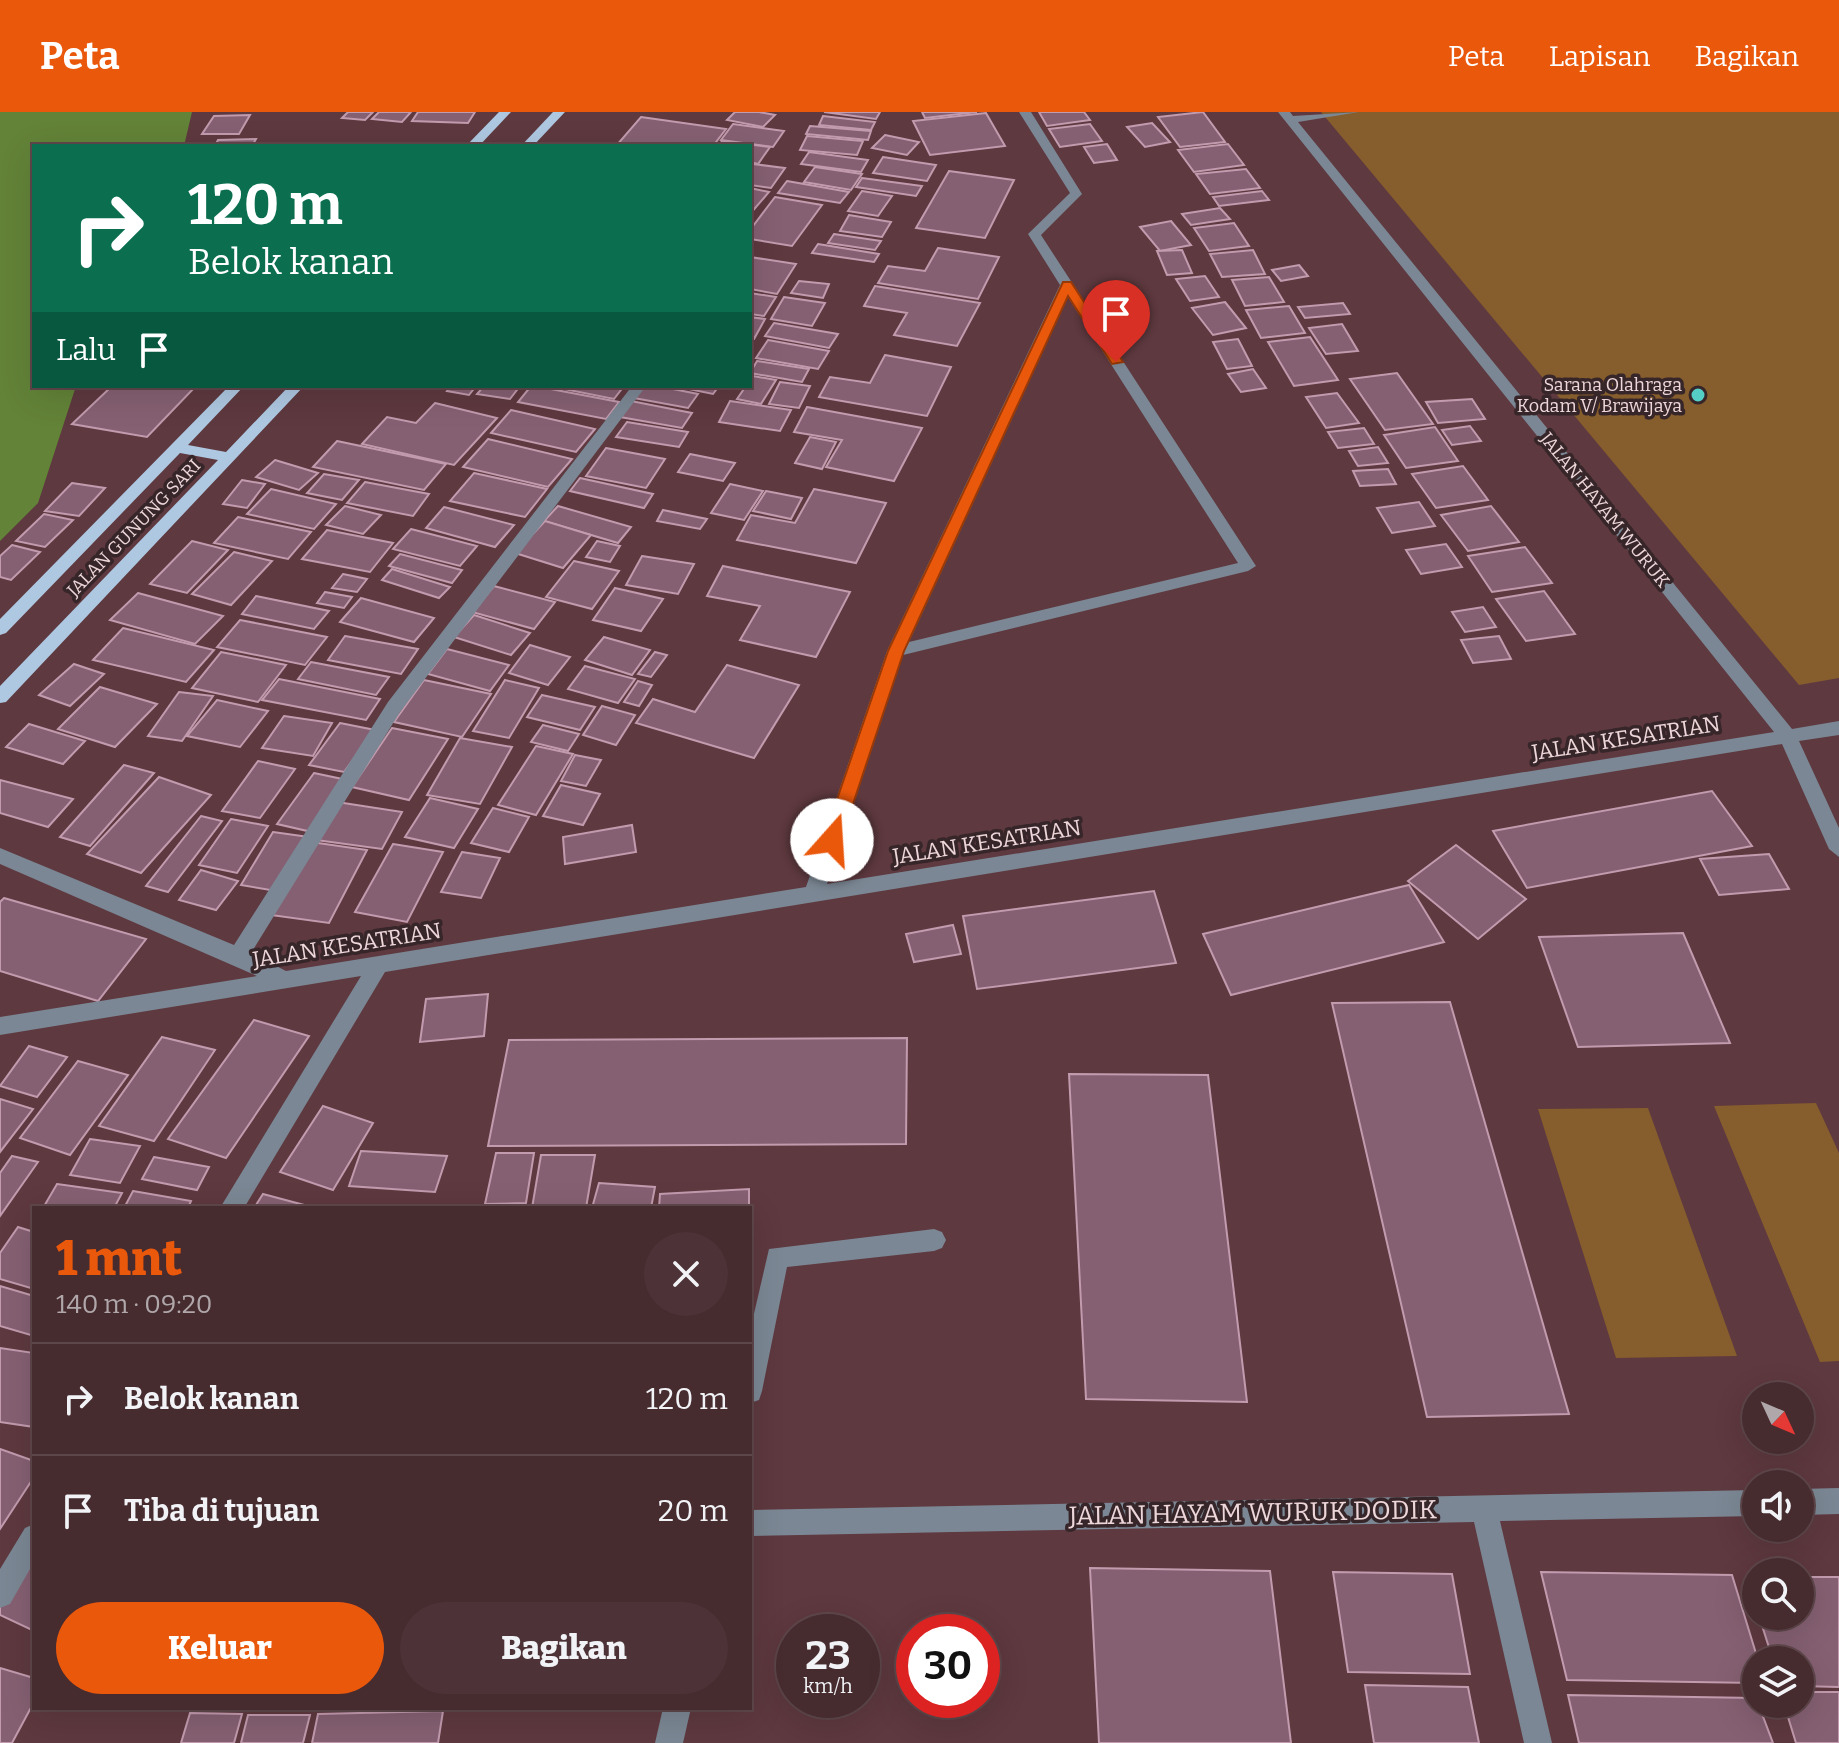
<!DOCTYPE html>
<html lang="id">
<meta charset="utf-8">
<style>
:root{--surface:#462b2f;--page:#4d3337;--text:#f1f3f6;--muted:#b0a7aa;--line:#5e474b;--accent:#ea580c}
body{margin:0;font-family:Bitter,serif;background:var(--page);color:var(--text);height:100vh;display:flex;flex-direction:column;font-size:30px;white-space:nowrap}
*{box-sizing:border-box;margin:0}
p{font-size:26px;color:var(--muted)}
.icon{flex:none;width:44px;height:44px;fill:none;stroke:currentColor;stroke-width:2;stroke-linecap:round;stroke-linejoin:round}
.map{position:relative;flex:1;overflow:hidden}
.details{position:absolute;left:32px;top:1094px;width:720px;height:504px;display:flex;flex-direction:column;background:var(--surface);border-radius:0px;box-shadow:0 8px 32px #0002,0 0 0 2px var(--line)}
.details>*{flex:none}
.top-card{position:absolute;left:32px;top:32px;width:720px;height:244px;border-radius:0px;box-shadow:0 8px 32px #0002,0 0 0 2px var(--line);background:#0b6e4f;color:#fff;overflow:hidden}
.needle{width:52px;rotate:134deg}
.controls{position:absolute;left:1742px;top:1270px;display:grid;gap:16px}
.controls a{display:grid;place-items:center;width:72px;height:72px;border-radius:50%;background:var(--surface);box-shadow:0 8px 32px #0002,0 0 0 2px var(--line);font-size:40px}
.speed{position:absolute;left:776px;top:1502px;display:flex;gap:16px;font-size:40px;font-weight:700;text-align:center}
.speed>*{display:grid;place-content:center;width:104px;height:104px;border-radius:50%;background:var(--surface);box-shadow:0 8px 32px #0002,0 0 0 2px var(--line);line-height:1}
.speed small{font-size:20px;font-weight:400}
.speed .limit{border:12px solid #d22;background:#fff;color:#111}
.pin{position:absolute;display:grid;place-items:center;width:68px;height:68px;color:#fff;margin:-82px -34px;border-radius:50% 50% 50% 0;rotate:-45deg;box-shadow:0 0 8px #0007}
.pin .icon{rotate:45deg}
.me{position:absolute;width:88px;margin:-44px;rotate:19deg;stroke-linejoin:round;filter:drop-shadow(0 0 6px #0008)}
.turn{display:flex;align-items:center;gap:28px;height:168px;padding:0 24px;font-size:36px}
.turn .icon{width:104px;height:104px;stroke-width:2.5}
.turn b{display:block;font-size:56px;line-height:68px}
.then{display:flex;align-items:center;height:76px;padding:0 24px;background:#0003;gap:16px;font-size:30px}
.round{display:grid;place-items:center;flex:none;width:84px;height:84px;border-radius:42px;background:var(--page)}
.summary{display:flex;align-items:center;justify-content:space-between;height:136px;padding:0 24px}
h1{font-size:48px;font-weight:800;line-height:60px;color:var(--accent)}
.primary-button{display:flex;gap:16px;margin-top:auto;padding:16px 24px}
.primary-button a{flex:1;height:92px;border-radius:48px;background:var(--accent);color:#fff;font-size:32px;font-weight:800;line-height:92px;text-align:center}
.primary-button a+a{background:var(--page);color:var(--text)}
ul{padding:0;list-style:none}
li{display:flex;align-items:center;gap:24px;height:112px;padding:0 24px;border-top:2px solid var(--line)}
li div{flex:1}
li b{display:block;font-size:30px}
li em{font-style:normal}
header{display:flex;align-items:center;gap:48px;box-sizing:border-box;height:112px;padding:0 40px;background:var(--accent);color:#fff}
header strong{font-size:38px}
nav{display:flex;gap:44px;margin-inline-start:auto;font-size:28px}
.map>svg:first-child{display:block}
</style>
<header>
<strong>Peta</strong>
<nav><a>Peta</a><a>Lapisan</a><a>Bagikan</a></nav>
</header>
<div class="map">
<svg width="1839" height="1631" viewBox="0 0 1839 1631">
<rect width="100%" height="100%" fill="#5e393f"/>
<g fill="#865d2d">
<polygon points="1321,0 1839,0 1839,566 1799,573"/>
<polygon points="1816,991 1839,1041 1839,1249 1820,1250 1714,994"/>
<polygon points="1648,996 1737,1244 1616,1246 1538,997"/>
</g>
<polygon fill="#638338" points="0,0 192,0 184,34 34,34 34,274 76,274 38,391 0,429"/>
<g fill="#856072" stroke="#c29bae" stroke-width="2">
<polygon points="348,0 373,0 365,8 342,6"/>
<polygon points="379,0 411,0 402,10 372,7"/>
<polygon points="418,0 475,0 468,11 412,9"/>
<polygon points="735,0 759,0 775,3 763,15 727,8"/>
<polygon points="824,0 880,0 876,7"/>
<polygon points="922,0 977,0 925,6"/>
<polygon points="1039,0 1084,0 1090,8 1047,14"/>
<polygon points="1203,0 1225,30 1180,35 1158,5"/>
<polygon points="986,1 1005,34 930,43 913,9"/>
<polygon points="250,3 239,22 202,22 214,4"/>
<polygon points="823,4 875,10 871,18 819,13"/>
<polygon points="641,5 726,17 713,34 616,34"/>
<polygon points="1152,11 1170,30 1145,35 1127,15"/>
<polygon points="733,12 784,19 773,35 721,28"/>
<polygon points="1090,12 1102,29 1060,35 1049,17"/>
<polygon points="810,14 871,19 868,28 806,22"/>
<polygon points="885,23 919,30 907,43 872,36"/>
<polygon points="807,24 863,29 857,43 800,38"/>
<polygon points="256,27 252,34 215,34 218,28"/>
<polygon points="722,29 770,35 758,52 750,50 750,34 719,34"/>
<polygon points="1107,32 1117,48 1094,51 1084,35"/>
<polygon points="1228,32 1244,53 1194,60 1178,38"/>
<polygon points="809,40 868,48 861,60 801,52"/>
<polygon points="883,45 936,53 927,69 873,61"/>
<polygon points="753,52 785,56 771,76 750,73"/>
<polygon points="815,55 862,62 851,78 804,70"/>
<polygon points="1246,57 1260,76 1210,82 1196,62"/>
<polygon points="949,59 1014,68 985,126 916,116"/>
<polygon points="862,66 922,74 916,84 856,75"/>
<polygon points="787,69 849,80 840,91 778,81"/>
<polygon points="750,76 769,80 750,102"/>
<polygon points="862,79 892,84 878,104 848,99"/>
<polygon points="1262,79 1269,88 1219,94 1213,85"/>
<polygon points="775,85 822,93 792,134 750,127 750,118"/>
<polygon points="1220,96 1230,107 1191,113 1182,102"/>
<polygon points="849,103 891,110 882,125 840,119"/>
<polygon points="1171,109 1191,133 1160,139 1140,115"/>
<polygon points="1234,111 1249,134 1209,139 1194,116"/>
<polygon points="834,122 881,129 875,138 828,131"/>
<polygon points="818,132 879,142 874,150 812,141"/>
<polygon points="938,136 999,145 978,187 878,171 888,154 925,159"/>
<polygon points="1182,138 1192,161 1167,163 1157,139"/>
<polygon points="1253,138 1265,162 1222,165 1210,142"/>
<polygon points="750,145 796,152 777,182 750,177"/>
<polygon points="1299,153 1308,164 1281,169 1272,158"/>
<polygon points="1205,164 1219,185 1190,189 1176,167"/>
<polygon points="1269,165 1284,190 1245,194 1232,168"/>
<polygon points="799,169 829,172 823,186 791,181"/>
<polygon points="875,174 980,191 957,234 894,223 907,201 864,194"/>
<polygon points="750,181 776,185 764,204 750,202"/>
<polygon points="784,185 825,191 812,214 771,207"/>
<polygon points="1225,190 1246,216 1213,223 1192,196"/>
<polygon points="1343,191 1350,202 1305,206 1298,195"/>
<polygon points="1289,194 1305,221 1261,226 1246,198"/>
<polygon points="750,205 765,207 754,227 750,227"/>
<polygon points="774,211 838,222 829,236 765,224"/>
<polygon points="1342,212 1358,239 1326,242 1309,216"/>
<polygon points="1310,225 1338,268 1294,274 1268,230"/>
<polygon points="1238,227 1252,254 1227,257 1213,230"/>
<polygon points="768,228 829,239 818,257 756,246"/>
<polygon points="885,243 951,255 927,304 819,285 830,265 870,271"/>
<polygon points="757,249 809,257 802,270 750,261"/>
<polygon points="1253,257 1266,276 1241,280 1228,262"/>
<polygon points="1397,261 1433,312 1385,318 1350,267"/>
<polygon points="753,264 776,268 761,292 737,287 746,274 750,274"/>
<polygon points="780,270 810,274 799,296 769,292"/>
<polygon points="112,274 196,274 147,325 72,312"/>
<polygon points="451,274 476,274 469,283 447,279"/>
<polygon points="484,274 520,274 510,287 477,282"/>
<polygon points="531,274 535,274 619,290 606,307 518,290"/>
<polygon points="549,274 624,274 614,287"/>
<polygon points="642,274 658,274 698,282 688,296 634,286"/>
<polygon points="674,274 719,274 713,282"/>
<polygon points="1337,281 1359,311 1326,316 1306,285"/>
<polygon points="1472,287 1485,307 1438,311 1426,290"/>
<polygon points="631,289 692,301 682,316 620,305"/>
<polygon points="730,289 791,298 780,319 719,310"/>
<polygon points="435,291 497,306 454,353 362,332 387,305 416,311"/>
<polygon points="807,295 922,316 894,369 826,355 842,328 794,320"/>
<polygon points="511,298 595,317 576,340 491,321"/>
<polygon points="627,310 688,320 679,335 616,325"/>
<polygon points="1470,314 1481,329 1452,333 1442,318"/>
<polygon points="1435,315 1458,349 1406,356 1384,323"/>
<polygon points="1364,316 1374,332 1338,336 1328,320"/>
<polygon points="810,325 836,330 822,357 795,351"/>
<polygon points="488,327 572,347 548,375 463,355"/>
<polygon points="337,329 446,352 424,378 313,355"/>
<polygon points="1378,335 1388,351 1358,354 1349,339"/>
<polygon points="606,336 665,347 646,376 586,364"/>
<polygon points="690,342 735,351 723,369 678,360"/>
<polygon points="275,348 318,361 299,378 256,365"/>
<polygon points="1463,354 1488,388 1436,396 1412,362"/>
<polygon points="1388,357 1396,372 1360,374 1353,359"/>
<polygon points="474,361 547,377 525,405 450,389"/>
<polygon points="324,362 359,368 342,388 307,381"/>
<polygon points="580,366 653,382 644,396 570,379"/>
<polygon points="242,368 265,372 247,396 223,392"/>
<polygon points="365,370 429,382 413,404 347,391"/>
<polygon points="72,371 105,376 79,404 45,399"/>
<polygon points="730,372 763,379 744,408 711,401"/>
<polygon points="271,377 336,392 314,417 247,402"/>
<polygon points="814,377 886,391 856,451 737,428 751,403 795,411"/>
<polygon points="766,379 802,386 791,407 753,399"/>
<polygon points="1419,390 1435,414 1392,421 1377,396"/>
<polygon points="345,394 381,403 363,422 326,413"/>
<polygon points="558,394 631,415 618,431 544,409"/>
<polygon points="1491,394 1519,430 1468,439 1441,403"/>
<polygon points="444,395 514,413 495,435 426,416"/>
<polygon points="663,398 707,407 700,417 657,409"/>
<polygon points="44,402 73,408 45,435 16,429"/>
<polygon points="238,405 311,420 288,447 214,431"/>
<polygon points="545,409 591,423 563,456 515,441"/>
<polygon points="411,417 477,434 460,454 393,437"/>
<polygon points="327,418 393,431 370,460 302,447"/>
<polygon points="192,429 228,438 187,481 150,472"/>
<polygon points="597,429 620,434 610,450 586,445"/>
<polygon points="1446,432 1462,455 1421,462 1406,438"/>
<polygon points="12,433 40,440 11,468 0,465 0,444"/>
<polygon points="1525,435 1552,471 1492,480 1468,444"/>
<polygon points="234,440 272,449 231,493 192,482"/>
<polygon points="400,442 462,458 452,471 389,454"/>
<polygon points="642,444 694,452 678,482 626,473"/>
<polygon points="574,449 619,459 592,497 546,485"/>
<polygon points="723,454 850,480 816,545 740,528 760,494 707,484"/>
<polygon points="392,457 450,475 439,486 382,468"/>
<polygon points="343,462 367,467 357,480 332,476"/>
<polygon points="494,474 555,490 534,517 472,500"/>
<polygon points="615,476 663,487 641,519 593,508"/>
<polygon points="1544,479 1575,522 1526,529 1496,487"/>
<polygon points="325,480 352,485 344,496 317,491"/>
<polygon points="138,481 223,504 195,532 110,508"/>
<polygon points="256,484 329,499 314,517 242,502"/>
<polygon points="361,486 434,506 414,530 340,510"/>
<polygon points="1483,495 1496,515 1465,520 1452,500"/>
<polygon points="474,503 530,521 511,543 454,525"/>
<polygon points="240,508 327,525 305,553 217,535"/>
<polygon points="123,516 214,538 186,570 93,548"/>
<polygon points="345,524 418,537 401,562 328,548"/>
<polygon points="1499,524 1511,547 1473,551 1461,528"/>
<polygon points="604,525 650,538 632,563 585,548"/>
<polygon points="530,533 570,545 548,573 509,561"/>
<polygon points="447,537 509,553 490,579 428,562"/>
<polygon points="221,540 286,553 258,590 192,576"/>
<polygon points="655,540 667,543 651,565 638,562"/>
<polygon points="311,550 389,565 376,583 298,567"/>
<polygon points="74,552 104,562 70,594 39,583"/>
<polygon points="727,553 799,573 754,646 636,611 653,587 695,600"/>
<polygon points="585,554 635,567 618,591 568,577"/>
<polygon points="279,567 380,587 366,608 262,588"/>
<polygon points="424,568 491,582 462,625 394,610"/>
<polygon points="505,568 539,576 509,626 473,619"/>
<polygon points="638,569 652,573 639,594 624,590"/>
<polygon points="100,575 157,592 115,635 58,617"/>
<polygon points="179,580 213,584 182,629 148,624"/>
<polygon points="542,583 595,595 580,618 527,605"/>
<polygon points="217,588 268,599 240,635 187,624"/>
<polygon points="602,594 635,603 616,633 583,623"/>
<polygon points="284,604 332,611 313,644 262,636"/>
<polygon points="340,611 375,618 344,660 309,653"/>
<polygon points="29,612 85,629 63,652 6,635"/>
<polygon points="543,613 579,622 568,639 531,630"/>
<polygon points="392,616 448,627 409,688 352,675"/>
<polygon points="460,626 512,635 480,692 427,683"/>
<polygon points="536,634 573,642 536,703 498,693"/>
<polygon points="575,643 601,648 586,674 561,669"/>
<polygon points="258,649 295,657 260,706 222,699"/>
<polygon points="124,653 154,661 90,734 60,725"/>
<polygon points="314,661 347,668 312,720 277,712"/>
<polygon points="159,665 211,683 141,761 87,742"/>
<polygon points="0,668 73,687 48,715 0,701"/>
<polygon points="561,673 600,682 583,713 543,704"/>
<polygon points="1712,679 1752,734 1527,776 1493,719"/>
<polygon points="430,686 478,697 454,736 405,725"/>
<polygon points="337,690 402,700 382,737 316,728"/>
<polygon points="493,696 529,705 509,740 471,731"/>
<polygon points="201,704 222,709 168,780 146,774"/>
<polygon points="231,707 268,714 237,761 199,753"/>
<polygon points="632,713 636,740 565,752 563,725"/>
<polygon points="273,720 309,725 276,779 241,773"/>
<polygon points="311,730 367,738 329,811 271,803"/>
<polygon points="393,732 443,740 407,810 355,800"/>
<polygon points="1456,733 1526,787 1478,827 1408,769"/>
<polygon points="462,740 500,746 481,786 441,780"/>
<polygon points="1769,742 1789,777 1719,783 1700,747"/>
<polygon points="201,758 238,769 216,798 179,788"/>
<polygon points="1409,773 1444,830 1231,883 1203,822"/>
<polygon points="1154,779 1176,851 977,877 963,804"/>
<polygon points="4,786 146,827 98,889 0,859 0,790"/>
<polygon points="953,813 961,842 914,850 906,822"/>
<polygon points="1683,821 1730,931 1578,935 1539,825"/>
<polygon points="488,882 484,924 420,930 426,887"/>
<polygon points="1450,890 1569,1302 1427,1305 1332,891"/>
<polygon points="254,908 309,924 226,1046 168,1027"/>
<polygon points="162,925 215,938 154,1029 99,1014"/>
<polygon points="907,926 906,1032 488,1034 509,928"/>
<polygon points="29,934 67,945 37,985 0,974"/>
<polygon points="78,949 128,963 70,1043 20,1026"/>
<polygon points="1069,962 1208,963 1247,1290 1086,1287"/>
<polygon points="0,987 33,997 0,1040"/>
<polygon points="323,994 373,1011 333,1078 280,1060"/>
<polygon points="90,1027 140,1034 120,1071 70,1063"/>
<polygon points="361,1039 447,1044 435,1080 349,1074"/>
<polygon points="496,1041 534,1041 526,1091 485,1092"/>
<polygon points="541,1043 595,1043 586,1096 532,1096"/>
<polygon points="12,1044 38,1050 0,1104 0,1061"/>
<polygon points="154,1045 209,1055 197,1078 142,1067"/>
<polygon points="599,1071 655,1075 651,1096 592,1096"/>
<polygon points="57,1072 122,1081 114,1096 43,1096"/>
<polygon points="749,1077 749,1096 659,1096 660,1082"/>
<polygon points="133,1079 191,1089 188,1096 124,1096"/>
<polygon points="263,1082 308,1094 254,1096"/>
<polygon points="18,1115 34,1120 34,1177 0,1167 0,1141"/>
<polygon points="0,1174 34,1184 34,1224 0,1214"/>
<polygon points="0,1236 34,1241 34,1315 0,1310"/>
<polygon points="0,1337 34,1349 34,1365 0,1417"/>
<polygon points="34,1442 34,1519 0,1503 0,1493"/>
<polygon points="1090,1456 1270,1459 1291,1631 1099,1631"/>
<polygon points="1333,1460 1452,1462 1470,1562 1348,1560"/>
<polygon points="1541,1460 1732,1463 1758,1548 1756,1571 1567,1568"/>
<polygon points="1800,1465 1839,1465 1839,1575 1800,1574 1800,1548 1773,1548 1759,1504 1800,1504"/>
<polygon points="0,1556 34,1566 34,1590 12,1631 0,1631"/>
<polygon points="1365,1573 1468,1575 1479,1631 1374,1631"/>
<polygon points="1800,1580 1839,1580 1839,1631 1796,1631 1784,1592 1800,1592"/>
<polygon points="1568,1583 1756,1586 1773,1631 1579,1631"/>
<polygon points="443,1599 438,1631 312,1631 318,1602"/>
<polygon points="190,1601 242,1602 234,1631 181,1631"/>
<polygon points="248,1603 310,1603 303,1631 241,1631"/>
</g>
<g fill="none" stroke-linecap="round" stroke-linejoin="round">
<g fill="#7b8794" fill-rule="evenodd">
<path d="M1019,0H1031L1082,82L1041,123L1256,454L1248,459L903,543L827,772L1774,620L1278,0H1290L1293,4L1359,0L1298,10L1792,617L1839,609V623L1799,629L1839,716V745L1829,737L1782,632L385,860L244,1096H220L361,864L0,923V905L257,864L0,752V736L234,833L388,590L632,274H646L400,600L251,841L286,859L806,775L887,539L1060,173L1028,122L1070,81ZM1068,185L1238,451L909,530Z"/>
<polygon points="934,1117 942,1120 946,1128 942,1136 934,1139 787,1155 762,1279 759,1288 750,1291 750,1219 769,1137"/>
<polygon points="1839,1376 1839,1402 1800,1403 1800,1377"/>
<polygon points="1756,1378 1756,1404 1500,1409 1552,1631 1524,1631 1474,1410 750,1424 750,1398"/>
<polygon points="34,1412 34,1450 10,1492 0,1496 0,1457 25,1416"/>
<polygon points="663,1596 691,1596 683,1631 655,1631"/>
</g>
<g fill="#aec8e1" fill-rule="evenodd">
<polygon points="499,0 511,0 479,34 466,34"/>
<polygon points="553,0 565,0 533,34 521,34"/>
<polygon points="229,274 244,274 188,333 226,340 289,274 304,274 6,590 0,591 0,574 218,348 180,341 6,521 0,523 0,507"/>
</g>
</g>
<polygon fill="#ea580c" stroke="#983908" stroke-width="2" points="1063,170 1071,170 1123,250 1112,252 1068,184 904,539 841,728 838,733 826,733 823,728 888,539"/>
<circle fill="#55cec5" stroke="#372629" stroke-width="3" cx="1698" cy="283" r="8"/>
<g text-anchor="middle" dominant-baseline="central" stroke-width="7" stroke-linejoin="round" paint-order="stroke">
<g font-size="18" fill="#eed7da" stroke="#372629" text-anchor="end">
<text x="1682" y="273">Sarana Olahraga<tspan x="1682" dy="21">Kodam V/ Brawijaya</tspan></text>
</g>
<g font-size="18" fill="#eed7da" stroke="#372629">
<text transform="translate(1605 398) rotate(51)">JALAN HAYAM WURUK</text>
<text transform="translate(134 416) rotate(-46)">JALAN GUNUNG SARI</text>
</g>
<g font-size="22" fill="#eed7da" stroke="#372629">
<text transform="translate(1626 626) rotate(-9)">JALAN KESATRIAN</text>
<text transform="translate(987 730) rotate(-9)">JALAN KESATRIAN</text>
<text transform="translate(347 833) rotate(-9)">JALAN KESATRIAN</text>
</g>
<g font-size="26" fill="#eed7da" stroke="#372629">
<text transform="translate(1253 1401) rotate(-1)">JALAN HAYAM WURUK DODIK</text>
</g>
</g>
</svg>
<div class="controls">
<a><svg class="needle" viewBox="-14 -14 28 28"><path d="M0-13l5 13h-10z" fill="#e53935"/><path d="M0 13l5-13h-10z" fill="#b0a7aa"/></svg></a>
<a><svg class="icon" aria-label="sound" viewBox="0 0 24 24"><path d="M4 9h4l5-4v14l-5-4H4zM17 9q2 3 0 6"/></svg></a>
<a><svg class="icon" aria-label="search" viewBox="0 0 24 24"><circle cx="10" cy="10" r="6"/><path d="M15 15l6 6"/></svg></a>
<a><svg class="icon" aria-label="layers" viewBox="0 0 24 24"><path d="M12 4l9 5-9 5-9-5zM3 14l9 5 9-5"/></svg></a>
</div>
<div class="speed"><div>23<small>km/h</small></div><div class="limit">30</div></div>
<div class="pin" style="left:1116px;top:250px;background:#d93025"><svg class="icon" aria-label="arrive" viewBox="0 0 24 24"><path d="M6 21V4h12l-3 4 3 4H6"/></svg></div>
<svg class="me" style="left:832px;top:728px" viewBox="-20 -20 40 40"><circle r="19" fill="#fff"/><path d="M0-13L10 11 0 6-10 11z" fill="#ea580c"/></svg>
<div class="top-card">
<div class="turn"><svg class="icon" aria-label="right" viewBox="0 0 24 24"><path d="M7 20v-9h11M14 6l5 5-5 5"/></svg><div><b>120 m</b>Belok kanan</div></div>
<div class="then">Lalu<svg class="icon" aria-label="arrive" viewBox="0 0 24 24"><path d="M6 21V4h12l-3 4 3 4H6"/></svg></div>
</div>
<section class="details">
<div class="summary"><div><h1>1 mnt</h1><p>140 m · 09:20</p></div><a class="round"><svg class="icon" aria-label="close" viewBox="0 0 24 24"><path d="M6 6l12 12M18 6L6 18"/></svg></a></div>
<ul>
<li><svg class="icon" aria-label="right" viewBox="0 0 24 24"><path d="M7 20v-9h11M14 6l5 5-5 5"/></svg><div><b>Belok kanan</b></div><em>120 m</em></li>
<li><svg class="icon" aria-label="arrive" viewBox="0 0 24 24"><path d="M6 21V4h12l-3 4 3 4H6"/></svg><div><b>Tiba di tujuan</b></div><em>20 m</em></li>
</ul>
<div class="primary-button"><a>Keluar</a><a>Bagikan</a></div>
</section>
</div>
